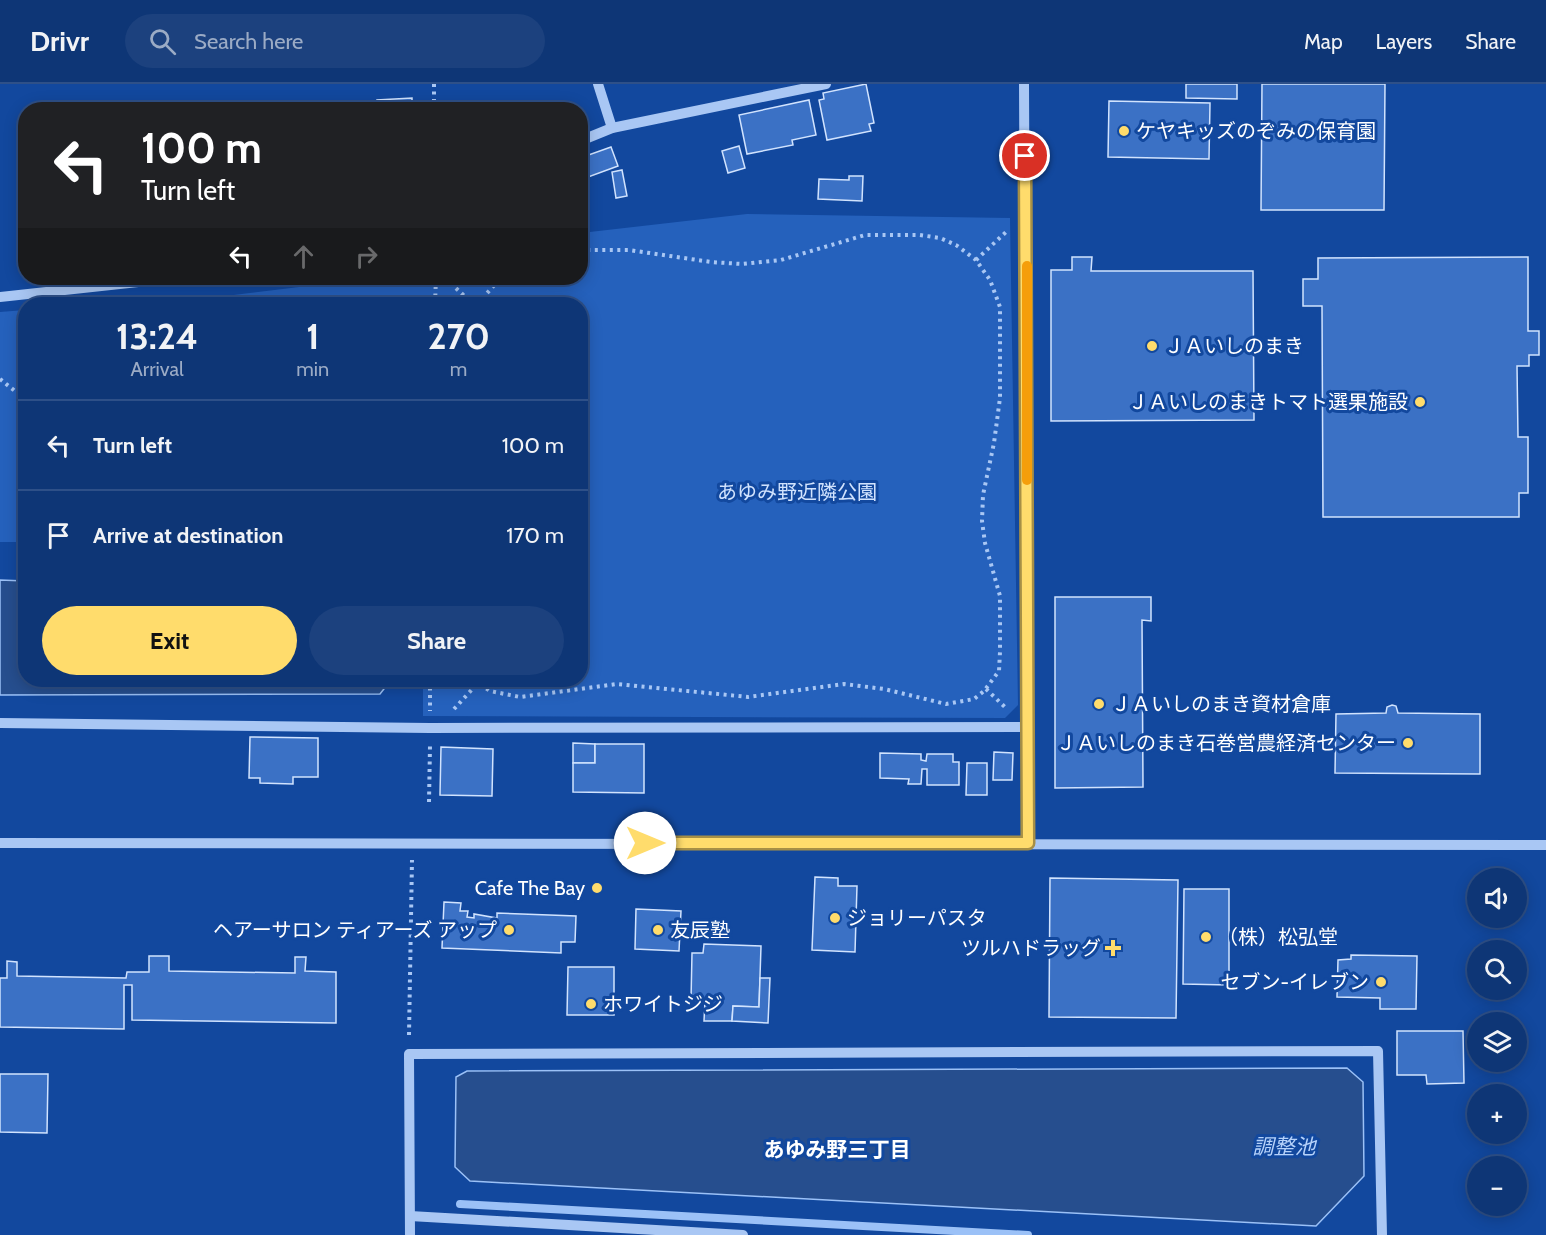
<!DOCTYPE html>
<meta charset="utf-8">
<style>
:root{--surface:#0e3676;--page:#1c417e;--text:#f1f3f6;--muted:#9babc5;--line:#2e5088;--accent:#ffdc6c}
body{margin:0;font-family:Cabin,"Noto Sans JP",sans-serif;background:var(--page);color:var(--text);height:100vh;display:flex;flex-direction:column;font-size:22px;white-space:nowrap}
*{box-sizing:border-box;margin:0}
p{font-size:20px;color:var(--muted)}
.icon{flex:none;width:33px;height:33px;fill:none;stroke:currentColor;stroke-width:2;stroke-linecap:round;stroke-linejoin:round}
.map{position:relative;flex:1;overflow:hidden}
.details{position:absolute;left:18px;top:213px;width:570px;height:390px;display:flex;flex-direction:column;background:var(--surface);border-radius:24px;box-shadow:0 3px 15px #0003,0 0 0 2px var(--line)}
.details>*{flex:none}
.guide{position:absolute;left:18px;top:18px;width:570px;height:183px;border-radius:24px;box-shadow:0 3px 15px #0003,0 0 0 2px var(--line);background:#202124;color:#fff;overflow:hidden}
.tools{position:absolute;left:1467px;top:784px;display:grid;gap:12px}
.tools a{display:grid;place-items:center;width:60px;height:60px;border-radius:50%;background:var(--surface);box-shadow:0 3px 15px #0003,0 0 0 2px var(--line);font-size:30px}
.pin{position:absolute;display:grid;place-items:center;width:51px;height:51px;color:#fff;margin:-26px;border:3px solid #fff;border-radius:50%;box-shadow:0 2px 6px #0007}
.me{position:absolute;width:66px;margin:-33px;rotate:90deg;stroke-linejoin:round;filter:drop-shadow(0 0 4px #0008)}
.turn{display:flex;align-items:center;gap:21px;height:126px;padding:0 24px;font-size:27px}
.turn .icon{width:78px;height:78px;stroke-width:2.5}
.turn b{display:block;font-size:42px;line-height:51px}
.lanes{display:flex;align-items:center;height:57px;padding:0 24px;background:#0003;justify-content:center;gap:30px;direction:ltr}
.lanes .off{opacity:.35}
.eta{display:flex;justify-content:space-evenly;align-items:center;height:102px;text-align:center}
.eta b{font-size:36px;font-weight:700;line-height:42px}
.cta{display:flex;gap:12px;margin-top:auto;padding:12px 24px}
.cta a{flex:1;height:69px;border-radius:36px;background:var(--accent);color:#111;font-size:24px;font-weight:700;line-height:69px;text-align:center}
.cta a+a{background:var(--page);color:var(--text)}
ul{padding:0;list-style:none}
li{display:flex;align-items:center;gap:18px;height:90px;padding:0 24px;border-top:2px solid var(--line)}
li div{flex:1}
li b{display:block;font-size:22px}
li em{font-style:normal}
header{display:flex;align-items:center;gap:36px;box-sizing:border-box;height:84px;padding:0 30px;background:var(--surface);border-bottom:2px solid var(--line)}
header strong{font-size:28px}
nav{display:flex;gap:33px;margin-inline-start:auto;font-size:21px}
.search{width:420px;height:54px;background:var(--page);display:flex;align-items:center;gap:15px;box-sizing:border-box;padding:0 21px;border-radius:33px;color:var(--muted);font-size:22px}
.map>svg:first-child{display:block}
</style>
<header>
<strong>Drivr</strong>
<div class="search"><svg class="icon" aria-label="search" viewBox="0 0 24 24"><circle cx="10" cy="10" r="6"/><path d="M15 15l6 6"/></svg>Search here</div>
<nav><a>Map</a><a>Layers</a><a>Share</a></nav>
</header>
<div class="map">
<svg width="1546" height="1151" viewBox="0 0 1546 1151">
<rect width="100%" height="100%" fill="#12489e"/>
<g fill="#2561bc">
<polygon points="747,130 1010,134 1018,621 1005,634 423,632 423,596 580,596 580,220 106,220 209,214 373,194 580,194 581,149"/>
<polygon points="25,226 25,458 0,458 0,228"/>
</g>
<g fill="#264e8e" stroke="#9bc1f7" stroke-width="1.5">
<polygon points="0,496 25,497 26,596 391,596 380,610 0,611"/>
<polygon points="1347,984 1363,998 1364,1092 1316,1142 470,1097 455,1083 456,993 467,987"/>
</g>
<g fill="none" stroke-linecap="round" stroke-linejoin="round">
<polyline stroke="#9bc1f7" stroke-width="8" points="460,1120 1028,1151"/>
</g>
<g fill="#3b71c5" stroke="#d1e3fe" stroke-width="1.5">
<polygon points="866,0 874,39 869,40 871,47 827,56 819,16 824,15 823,9"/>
<polygon points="1186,0 1237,0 1237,15 1186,14"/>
<polygon points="1262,0 1385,0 1384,126 1261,126"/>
<polygon points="412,14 412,26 378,26 377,16"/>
<polygon points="809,16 816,51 792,56 793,61 747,70 739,31"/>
<polygon points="1109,17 1210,19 1209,75 1108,73"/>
<polygon points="739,62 745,84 728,89 722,67"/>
<polygon points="611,63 618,82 580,96 580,74"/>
<polygon points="622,86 627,112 616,114 612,88"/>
<polygon points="849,92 863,92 862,117 818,115 819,95 849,96"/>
<polygon points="1072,173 1092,173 1091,187 1253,187 1254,336 1051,337 1051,186 1072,186"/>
<polygon points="1528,173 1528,247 1539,247 1539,271 1529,271 1529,282 1517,282 1518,353 1528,353 1528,409 1519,409 1519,433 1323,433 1322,222 1303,222 1303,195 1318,195 1318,174"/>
<polygon points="1055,513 1151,513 1151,537 1142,536 1143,703 1055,704"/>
<polygon points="1392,621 1396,622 1398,629 1480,630 1480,690 1335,689 1336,630 1386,629 1387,623"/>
<polygon points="250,653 318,654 318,693 293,693 293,700 260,699 260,694 249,694"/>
<polygon points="573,659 595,660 595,679 573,679"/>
<polygon points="595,660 644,660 644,709 573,708 573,679 595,679"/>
<polygon points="441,663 493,665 492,712 440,711"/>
<polygon points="994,668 1013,669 1012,696 993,696"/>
<polygon points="880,669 921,670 921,676 926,677 927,670 953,670 953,678 959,678 959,701 927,701 927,685 922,685 921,700 908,700 909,695 880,694"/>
<polygon points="967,679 987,679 987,711 966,711"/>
<polygon points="815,793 838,794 838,802 857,802 855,868 812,866"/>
<polygon points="1050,794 1178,796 1176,934 1049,933"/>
<polygon points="1184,805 1229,805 1229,901 1183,900"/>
<polygon points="444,818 461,819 460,827 468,827 467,833 474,834 474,830 497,834 497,829 576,832 575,858 561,858 561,869 442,864"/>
<polygon points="636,825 681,827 679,867 635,865"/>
<polygon points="704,860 761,862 759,923 733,922 732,937 704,937 705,917 691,916 692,869 703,869"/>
<polygon points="1351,871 1417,872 1416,925 1380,925 1380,914 1337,913 1338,876 1351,875"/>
<polygon points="149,872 169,872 169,887 295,889 295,873 306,873 305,887 336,888 336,939 132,936 132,901 124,901 124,945 0,943 0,894 7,894 7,877 17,878 17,892 126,894 127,888 149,888"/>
<polygon points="568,883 614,883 614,931 567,931"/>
<polygon points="760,894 770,894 768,939 732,937 733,922 759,923"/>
<polygon points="1397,947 1463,947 1464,999 1427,1000 1426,991 1397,991"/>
<polygon points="0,990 48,990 47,1049 0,1048"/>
</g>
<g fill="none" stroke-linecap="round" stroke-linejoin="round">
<g stroke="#a9c7f4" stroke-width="4" stroke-dasharray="3 4.5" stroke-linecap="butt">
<polyline points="434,0 434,26"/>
<polyline points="976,176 1006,148"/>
<polyline points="445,194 473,220"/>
<polyline points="488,194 495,200"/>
<polyline points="435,220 436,194"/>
<polyline points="477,220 501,194"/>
<polyline points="0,295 26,316"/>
<polyline points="430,596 430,627"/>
<polyline points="474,596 490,607 520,613 617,600 748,613 844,600 884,605 946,620 974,615 984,607 999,587 1000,568 1000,512 985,459 982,437 983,411 994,359 1000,314 1000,223 990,196 976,176 956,161 940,154 920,151 865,151 781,176 742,180 711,178 629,166 580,166"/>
<polyline points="986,605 1007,625"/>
<polyline points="454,625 478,599"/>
<polyline points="429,718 430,662"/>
<polyline points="409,951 412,776"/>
</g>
<g stroke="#a9c7f4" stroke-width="10">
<polyline points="598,0 612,44"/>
<polyline points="1024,0 1027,643"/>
<polyline points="580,57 612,44 826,0"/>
<polyline points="0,213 175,194"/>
<polyline points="0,639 430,644 1027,643 1028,759"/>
<polyline points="0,759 1546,761"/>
<polyline points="410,1132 743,1151"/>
<polyline points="410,1151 409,970 1378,967 1382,1151"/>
</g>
</g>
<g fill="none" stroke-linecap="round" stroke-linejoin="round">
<defs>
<polyline id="route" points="645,759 1028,759 1025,72"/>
</defs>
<use href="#route" stroke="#a68f46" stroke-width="15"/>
<use href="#route" stroke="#ffdc6c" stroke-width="10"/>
<polyline stroke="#f59e0b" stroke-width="10" points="1027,182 1027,396"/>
</g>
<g fill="#ffdc6c" stroke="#12489e" stroke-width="2">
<circle cx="1124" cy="47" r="6"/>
<circle cx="1152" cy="262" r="6"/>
<circle cx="1420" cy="318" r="6"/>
<circle cx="1099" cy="620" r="6"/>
<circle cx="1408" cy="659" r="6"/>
<circle cx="597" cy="804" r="6"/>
<circle cx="835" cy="834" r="6"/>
<circle cx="509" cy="846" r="6"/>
<circle cx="658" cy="846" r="6"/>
<circle cx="1206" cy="853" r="6"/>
<path d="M1110 855h6v6h6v6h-6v6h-6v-6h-6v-6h6z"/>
<circle cx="1381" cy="898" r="6"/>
<circle cx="591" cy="920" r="6"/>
</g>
<g text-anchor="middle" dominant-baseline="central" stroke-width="6" stroke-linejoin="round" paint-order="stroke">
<g font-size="20" fill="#fff" stroke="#12489e" text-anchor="start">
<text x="1136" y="47">ケヤキッズのぞみの保育園</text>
<text x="1164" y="262">ＪＡいしのまき</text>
<text x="1408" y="318" text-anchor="end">ＪＡいしのまきトマト選果施設</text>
<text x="1111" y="620">ＪＡいしのまき資材倉庫</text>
<text x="1396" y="659" text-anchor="end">ＪＡいしのまき石巻営農経済センター</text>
<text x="585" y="804" text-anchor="end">Cafe The Bay</text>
<text x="847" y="834">ジョリーパスタ</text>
<text x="497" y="846" text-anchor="end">ヘアーサロン ティアーズ アップ</text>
<text x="670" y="846">友辰塾</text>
<text x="1218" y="853">（株）松弘堂</text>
<text x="1101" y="864" text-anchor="end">ツルハドラッグ</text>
<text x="1369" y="898" text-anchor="end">セブン-イレブン</text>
<text x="603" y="920">ホワイトジジ</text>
</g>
<g font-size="20" fill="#d1e3fe" stroke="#12489e">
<text x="797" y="408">あゆみ野近隣公園</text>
</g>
<g font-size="21" font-style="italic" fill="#b6d2fa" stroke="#12489e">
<text x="1284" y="1062">調整池</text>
</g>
<g font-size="21" font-weight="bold" fill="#fff" stroke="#12489e">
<text x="837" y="1065">あゆみ野三丁目</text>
</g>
</g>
</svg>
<div class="tools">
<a><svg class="icon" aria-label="sound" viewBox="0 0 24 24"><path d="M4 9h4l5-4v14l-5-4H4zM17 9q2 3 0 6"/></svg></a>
<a><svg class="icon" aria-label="search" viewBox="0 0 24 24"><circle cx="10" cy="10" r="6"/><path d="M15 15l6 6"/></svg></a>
<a><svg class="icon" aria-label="layers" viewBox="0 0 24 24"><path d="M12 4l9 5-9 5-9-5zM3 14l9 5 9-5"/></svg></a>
<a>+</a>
<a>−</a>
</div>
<div class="pin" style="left:1025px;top:72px;background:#d93025"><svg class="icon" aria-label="arrive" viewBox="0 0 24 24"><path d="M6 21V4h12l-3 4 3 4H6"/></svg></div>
<svg class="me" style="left:645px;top:759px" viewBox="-20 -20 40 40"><circle r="19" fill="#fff"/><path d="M0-13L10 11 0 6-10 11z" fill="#ffdc6c"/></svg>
<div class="guide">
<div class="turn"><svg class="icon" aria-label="left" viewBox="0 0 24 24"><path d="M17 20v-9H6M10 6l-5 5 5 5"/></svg><div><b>100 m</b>Turn left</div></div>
<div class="lanes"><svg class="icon" aria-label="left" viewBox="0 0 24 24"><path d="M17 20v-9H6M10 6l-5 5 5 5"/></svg><svg class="icon off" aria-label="ahead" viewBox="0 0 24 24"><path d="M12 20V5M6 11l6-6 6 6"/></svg><svg class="icon off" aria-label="right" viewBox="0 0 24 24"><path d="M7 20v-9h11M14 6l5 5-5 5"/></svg></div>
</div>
<section class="details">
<div class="eta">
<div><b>13:24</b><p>Arrival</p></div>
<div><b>1</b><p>min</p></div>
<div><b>270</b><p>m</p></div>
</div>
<ul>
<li><svg class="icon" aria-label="left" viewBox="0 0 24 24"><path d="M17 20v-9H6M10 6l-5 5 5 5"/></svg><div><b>Turn left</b></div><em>100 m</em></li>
<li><svg class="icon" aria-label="arrive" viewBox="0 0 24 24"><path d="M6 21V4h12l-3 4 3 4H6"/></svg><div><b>Arrive at destination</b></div><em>170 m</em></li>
</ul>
<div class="cta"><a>Exit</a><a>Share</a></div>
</section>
</div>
